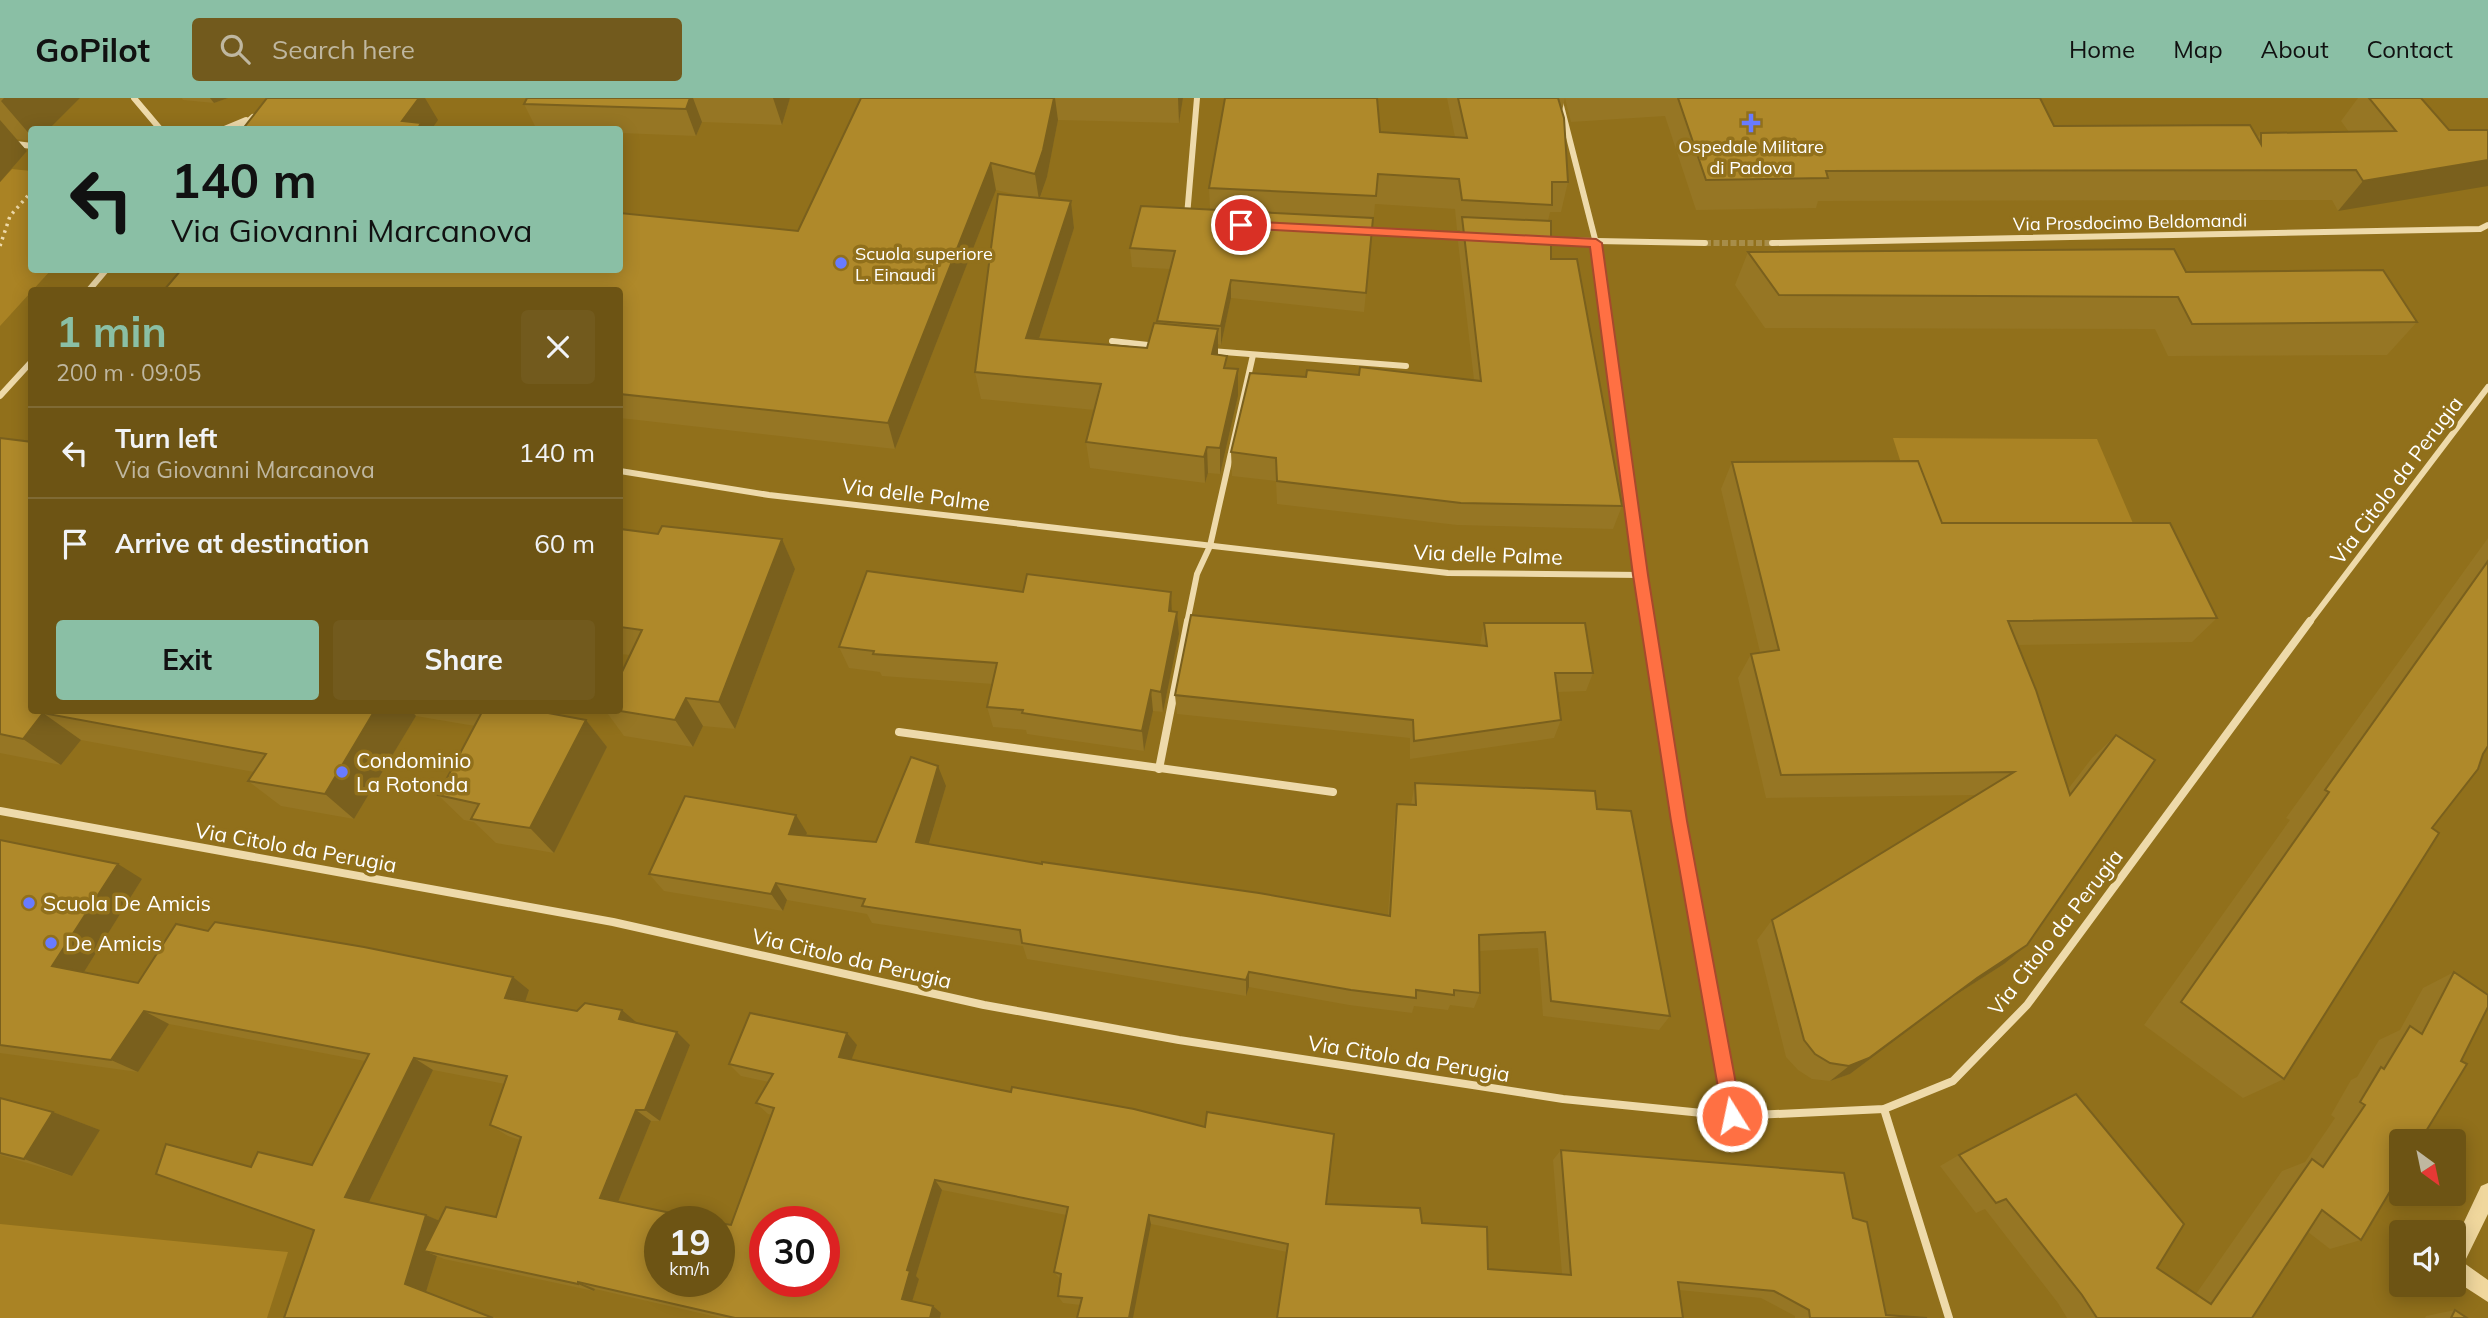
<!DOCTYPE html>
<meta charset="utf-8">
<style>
:root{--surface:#6d5414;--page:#725a1d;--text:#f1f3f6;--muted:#bfb7a0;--line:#7f6a34;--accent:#8abfa5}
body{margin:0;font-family:Mulish,sans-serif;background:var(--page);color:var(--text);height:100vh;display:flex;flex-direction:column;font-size:26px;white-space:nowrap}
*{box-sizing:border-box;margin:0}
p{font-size:23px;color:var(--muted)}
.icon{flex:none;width:38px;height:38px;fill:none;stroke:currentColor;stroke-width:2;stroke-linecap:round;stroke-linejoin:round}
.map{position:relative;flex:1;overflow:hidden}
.details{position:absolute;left:28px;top:189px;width:595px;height:427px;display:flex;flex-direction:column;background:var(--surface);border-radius:7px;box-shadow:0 4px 18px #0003}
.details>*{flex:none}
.guide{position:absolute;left:28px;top:28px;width:595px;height:147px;border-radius:7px;box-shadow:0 4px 18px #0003;background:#8abfa5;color:#111;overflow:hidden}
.needle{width:46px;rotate:147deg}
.tools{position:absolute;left:2389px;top:1031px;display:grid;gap:14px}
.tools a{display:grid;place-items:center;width:77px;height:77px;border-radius:7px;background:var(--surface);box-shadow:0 4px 18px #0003;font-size:35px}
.speed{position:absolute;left:644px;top:1108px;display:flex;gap:14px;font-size:35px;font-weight:700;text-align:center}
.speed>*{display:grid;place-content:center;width:91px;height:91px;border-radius:50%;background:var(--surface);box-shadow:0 4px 18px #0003;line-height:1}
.speed small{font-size:18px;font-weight:400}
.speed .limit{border:10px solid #d22;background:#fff;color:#111}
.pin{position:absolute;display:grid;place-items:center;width:60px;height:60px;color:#fff;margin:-30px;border:4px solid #fff;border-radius:50%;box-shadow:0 2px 7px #0007}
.me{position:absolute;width:77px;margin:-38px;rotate:350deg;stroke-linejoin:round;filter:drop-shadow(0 0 5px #0008)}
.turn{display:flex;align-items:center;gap:24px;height:147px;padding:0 28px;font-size:32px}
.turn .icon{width:91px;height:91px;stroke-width:2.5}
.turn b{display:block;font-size:49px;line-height:60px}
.round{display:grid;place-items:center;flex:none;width:74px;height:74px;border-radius:7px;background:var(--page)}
.summary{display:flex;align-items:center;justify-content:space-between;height:119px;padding:0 28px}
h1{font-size:42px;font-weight:700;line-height:52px;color:var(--accent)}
.primary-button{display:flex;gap:14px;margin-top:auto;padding:14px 28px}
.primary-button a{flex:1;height:80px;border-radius:7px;background:var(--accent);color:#111;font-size:28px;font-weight:700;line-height:80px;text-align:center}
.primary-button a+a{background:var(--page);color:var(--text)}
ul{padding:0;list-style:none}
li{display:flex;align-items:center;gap:21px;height:91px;padding:0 28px;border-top:2px solid var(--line)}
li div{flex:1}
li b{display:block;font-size:26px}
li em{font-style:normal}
header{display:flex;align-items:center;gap:42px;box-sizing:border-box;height:98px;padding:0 35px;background:var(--accent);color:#111}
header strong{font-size:33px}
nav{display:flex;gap:38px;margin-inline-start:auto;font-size:24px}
.search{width:490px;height:63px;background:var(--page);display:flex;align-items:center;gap:18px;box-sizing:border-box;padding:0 24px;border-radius:7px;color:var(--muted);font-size:26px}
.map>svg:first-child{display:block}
</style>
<header>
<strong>GoPilot</strong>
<div class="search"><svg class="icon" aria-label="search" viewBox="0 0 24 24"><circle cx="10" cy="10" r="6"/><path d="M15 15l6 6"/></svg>Search here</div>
<nav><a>Home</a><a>Map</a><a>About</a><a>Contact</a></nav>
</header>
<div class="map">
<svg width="2488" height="1220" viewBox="0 0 2488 1220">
<rect width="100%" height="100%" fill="#91701b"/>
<g fill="#aa8324">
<polygon points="12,71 31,73 32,172 51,172 0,228 0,84"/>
<polygon points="1893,340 2097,341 2138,437 1924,437"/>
<polygon points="0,1126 288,1154 267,1220 0,1220"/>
</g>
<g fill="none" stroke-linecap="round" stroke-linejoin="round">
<polygon fill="#f0d79d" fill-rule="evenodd" points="2488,1085 2488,1116 2464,1165 2488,1182 2488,1204 2454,1182 2454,1145 2481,1088"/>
<polyline stroke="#a78d49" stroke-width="6" stroke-dasharray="6 2.5" stroke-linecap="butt" points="1705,145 1772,145"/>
<polyline stroke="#eedaaa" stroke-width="3.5" stroke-dasharray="2.5 4.5" stroke-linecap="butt" points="0,148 10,118 32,93"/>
<g stroke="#eedaaa" stroke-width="6">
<polyline points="134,0 161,32"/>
<polyline points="1559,0 1596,145 1648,525"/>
<polyline points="222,32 246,22"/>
<polyline points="239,32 253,19"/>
<polyline points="0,44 32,48"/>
<polyline points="1187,118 1197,0"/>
<polyline points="1364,133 1467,139"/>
<polyline points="1542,142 1705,145"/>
<polyline points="1772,145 2480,131 2488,127"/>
<polyline points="89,192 106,172"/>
<polyline points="1112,243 1157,248"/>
<polyline points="1211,253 1406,268"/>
<polyline points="0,298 32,263"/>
<polyline points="620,373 769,397 1448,475 1641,477"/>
<polyline points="1187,525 1197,476 1210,448 1253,257"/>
<polyline points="2309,525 2488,289"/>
</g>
<g stroke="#eedaaa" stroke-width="8">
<polyline points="1648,523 1679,723 1732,1018"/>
<polyline points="899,634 1333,694"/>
<polyline points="1159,671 1188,523"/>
<polyline points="0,713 613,824 984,907 1179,942 1563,1001 1732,1018 1884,1011 1953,983 2027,907 2310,523"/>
<polyline points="1884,1011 1949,1220"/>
</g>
</g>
<g fill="#967624" fill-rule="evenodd">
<polygon points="0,0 80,0 48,32 32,32 32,43 16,41 27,53 0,84"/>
<polygon points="182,0 228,0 214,5 183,2"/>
<polygon points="527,0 790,0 782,27 702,24 696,38 620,35 620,32 537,32 524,6"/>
<polygon points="861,0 1183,0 1179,25 1058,22 1047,79 1040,100 1071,103 1074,130 1039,241 1147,250 1157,226 1170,171 1132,169 1130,150 1210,112 1209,90 1380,34 1455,39 1447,0 1565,0 1562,13 1568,84 1561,114 1550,114 1548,123 1551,161 1622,408 1613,431 1457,427 1277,406 1276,383 1232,378 1231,354 1306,279 1359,277 1474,282 1458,144 1460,132 1457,132 1455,111 1375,106 1364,214 1231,200 1221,247 1218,246 1218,257 1227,270 1238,298 1220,376 1208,375 1205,385 1090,370 1086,344 1095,312 981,301 975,274 1022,98 996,92 895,351 620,320 620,192 798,133"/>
<polygon points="1565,0 2040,0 2054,28 2257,40 2261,35 2349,34 2341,23 2358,0 2421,0 2449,32 2338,113 2332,102 1818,103 1816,110 1696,112 1665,18 1571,24"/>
<polygon points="1748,154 2186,174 2417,224 2387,257 2168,258 2155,231 1765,230 1735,187"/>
<polygon points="0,340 32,612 549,612 548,615 586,622 607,649 554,755 496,745 474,724 464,722 438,697 475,628 416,618 354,721 281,708 248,683 254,674 81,642 61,667 0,655"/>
<polygon points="1732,364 1942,425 2217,520 2192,544 2018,547 2068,691 2092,660 2116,637 2027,847 2004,866 1954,898 1850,976 1830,983 1812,981 1798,972 1786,959 1757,842 1772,822 1977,697 1766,700 1738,580 1751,556 1760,554 1721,391"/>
<polygon points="620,431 658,436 782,441 795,471 735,631 703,628 693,649 624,638 605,612 620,612 630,557 620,556"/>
<polygon points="2488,440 2488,648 2432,730 2284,981 2243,1000 2144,927 2290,722 2286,720"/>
<polygon points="1023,494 1177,514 1179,536 1163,614 1153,613 1144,653 1027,636 1026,632 993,629 987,609 993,586 882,578 880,574 849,570 839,549"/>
<polygon points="1484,525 1593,575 1586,593 1558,594 1561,622 1554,640 1410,661 1410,640 1177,616 1175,597 1480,547"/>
<polygon points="1415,685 1597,711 1670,918 1659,932 1543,918 1538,850 1479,853 1480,895 1474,910 1450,907 1448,912 1414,908 1412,915 1349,907 1249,889 1246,898 1027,861 1023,848 872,825 867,816 787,802 783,813 664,793 649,776 807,735 807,737 876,744 946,688 929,746 1042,766 1388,817 1394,725 1397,706 1411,707"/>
<path d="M0,742L142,781L84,874L138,885L208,833L513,879L529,892L525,904L636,924L677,934L690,947L660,1023H651L618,1104L731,1127L772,1017L768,1016L756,1005L769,984L741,978L729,966L847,935L857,947L851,961L1326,1106L1422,1125L1488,1171L1562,1176L1553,1062L1561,1052L1853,1120L1886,1217L1927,1220H1795V1218L1761,1200L1287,1154L1151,1126L1081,1207L1063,1205L1058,1198L1060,1181L1054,1174L1066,1117L942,1092L916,1178L919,1181L912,1203L941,1215L940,1220H721L595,1191L594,1193L444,1161L437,1158L426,1194L496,1220H284L314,1132L251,1069L312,1067L365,963L169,926L138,974L0,955ZM433,972L505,986L490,1027L508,1038L520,1042L496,1119L440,1123L426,1117L369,1104Z"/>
<polygon points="2454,874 2361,1142 2330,1151 2308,1134 2252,1220 2067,1220 2058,1205 1985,1111 1976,1115 1940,1068 1959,1057 2157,1170 2196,1196 2282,1073 2305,1064 2335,1020 2331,1017 2351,982 2357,979 2379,942 2400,932 2423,890"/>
<polygon points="0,1000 53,1014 100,1032 72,1078 0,1057"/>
<polygon points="2455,1212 2467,1220 2425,1220 2426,1218"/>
</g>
<g fill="#7a601d">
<polygon points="4,0 80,0 48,32 32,32 32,39 1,3"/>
<polygon points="210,0 228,0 214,5"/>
<polygon points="419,0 425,0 438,22 431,32 407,32 402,23"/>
<polygon points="690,0 693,0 702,24 696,38 686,11"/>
<polygon points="773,0 790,0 782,27"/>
<polygon points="1054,0 1055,0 1058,22 1047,79 1039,102 1035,76"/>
<polygon points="1178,0 1183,0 1179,25"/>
<polygon points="0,22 27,53 0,84"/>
<polygon points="2488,62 2488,88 2338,113 2363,83"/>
<polygon points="991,65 996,92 895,351 888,325"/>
<polygon points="1071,103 1074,130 1031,266 1026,240"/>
<polygon points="1231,182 1231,200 1221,247 1221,228"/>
<polygon points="1218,231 1218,258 1212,256"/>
<polygon points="1238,271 1238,298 1220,376 1220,350"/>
<polygon points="1207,349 1208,375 1205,385 1204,359"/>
<polygon points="782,441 795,471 735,631 719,604"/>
<polygon points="1171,494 1172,517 1169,513"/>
<polygon points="1177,514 1179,536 1163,614 1161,594"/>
<polygon points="1151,592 1153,613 1144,653 1142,633"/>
<polygon points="686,600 703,628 693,649 675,622"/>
<polygon points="375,612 411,612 416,618 354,721 325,696"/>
<polygon points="43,615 81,642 61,667 23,641"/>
<polygon points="586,622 607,649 554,755 530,730"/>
<polygon points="938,668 946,688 924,762 916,744"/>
<polygon points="796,717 807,735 800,754 789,736"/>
<polygon points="118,766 142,781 79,882 52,868"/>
<polygon points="776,785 787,802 783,813 771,796"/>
<polygon points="2027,847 2004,866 1954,898 1850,976 1830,983 1849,968 1977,880"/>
<polygon points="1249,874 1249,889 1246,898 1246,882"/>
<polygon points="513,879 529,892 522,913 505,900"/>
<polygon points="622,912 636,924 633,934 619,921"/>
<polygon points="144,913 169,926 138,974 111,962"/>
<polygon points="677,934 690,947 660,1023 645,1012"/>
<polygon points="847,935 857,947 848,971 839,959"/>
<polygon points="414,960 433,972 367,1108 345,1099"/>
<polygon points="636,1012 651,1023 616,1109 600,1100"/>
<polygon points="53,1014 100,1032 72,1078 24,1061"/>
<polygon points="935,1082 942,1092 916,1178 919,1181 911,1207 902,1201 907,1172"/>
<polygon points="426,1117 447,1126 424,1153 437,1158 426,1194 496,1220 405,1186"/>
<polygon points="1149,1117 1151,1126 1133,1220 1129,1220"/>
<polygon points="578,1184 595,1191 594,1193 578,1186"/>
<polygon points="933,1208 941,1215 940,1220 930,1220"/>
</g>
<g fill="#af892a" stroke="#7a601d" stroke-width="2" fill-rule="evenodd">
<polygon points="267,0 419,0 402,23 421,25 417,32 242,32"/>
<polygon points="527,0 690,0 686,11 524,6"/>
<polygon points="861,0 1054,0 1043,52 1035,76 991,65 888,325 620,296 620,192 164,192 181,172 620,172 620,115 798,133"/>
<polygon points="1225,0 1377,0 1380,34 1467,40 1458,0 1558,0 1564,20 1568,84 1552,84 1552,107 1462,102 1459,81 1378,76 1376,98 1209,90"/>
<polygon points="1678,0 2040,0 2054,28 2250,27 2261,46 2261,35 2396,33 2369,0 2421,0 2449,32 2488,32 2488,62 2363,83 2356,72 1826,73 1828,80 1706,82"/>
<polygon points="998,96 1071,103 1026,240 1147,250 1154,225 1218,231 1212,256 1227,258 1224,270 1238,271 1220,350 1207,349 1204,359 1086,344 1101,286 975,274"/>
<polygon points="1141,108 1373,120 1366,195 1231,182 1221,228 1157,223 1175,153 1130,150"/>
<polygon points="1462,119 1551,123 1551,161 1577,161 1622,408 1461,405 1277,383 1276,360 1231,354 1250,275 1306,279 1307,272 1359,277 1360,269 1481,283"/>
<polygon points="2174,151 2186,174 2383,172 2417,224 2192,226 2178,199 1779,197 1748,154"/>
<polygon points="0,340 32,344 32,612 375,612 325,696 248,683 266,656 43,615 23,641 0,636"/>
<polygon points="1918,363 1942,425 2170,425 2217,520 2008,523 2036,592 2070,697 2116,637 2155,662 2027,847 1977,880 1869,960 1849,968 1830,965 1815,956 1804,942 1772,822 2014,674 1781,677 1751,556 1779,552 1732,364"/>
<polygon points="662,428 782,441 719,604 686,600 675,622 614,612 620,612 620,578 642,532 620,529 620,431 658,436"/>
<polygon points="2488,463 2488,648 2483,656 2478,671 2432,730 2439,735 2284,981 2181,904 2329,694 2325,692"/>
<polygon points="867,473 1023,494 1027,476 1171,494 1169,513 1177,514 1161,594 1151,592 1142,633 1022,615 1023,612 987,609 997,565 873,556 874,553 839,549"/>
<polygon points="1191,517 1487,548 1484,525 1585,525 1593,575 1555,575 1561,622 1414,643 1413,622 1175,597"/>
<polygon points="483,612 532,612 586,622 530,730 471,721 479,706 438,697"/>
<polygon points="911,659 938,668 916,744 1042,766 1042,764 1259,795 1390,818 1397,706 1416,707 1415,685 1595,693 1597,711 1631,713 1670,918 1551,903 1545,834 1479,837 1480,895 1454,892 1454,897 1416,892 1416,900 1351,892 1249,874 1246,882 1022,845 1020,832 862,808 865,801 776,785 771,796 649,776 685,698 796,717 789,736 876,744"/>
<path d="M0,742L118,766L52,868L138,885L176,826L208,833L215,824L364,849L513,879L505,900L577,913L585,905L622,912L619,921L677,934L645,1012H636L600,1100L713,1124H660V1183H719V1125L731,1127L774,1010L756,1005L773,976L729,966L750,915L847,935L839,959L1011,994L1012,989L1134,1011L1205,1029L1207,1014L1334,1036L1326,1106L1420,1110L1422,1125L1487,1129L1488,1171L1571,1177L1561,1052L1844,1075L1853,1120L1867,1124L1886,1217L1927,1220H1810L1809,1212L1774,1193L1678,1184L1683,1220H1277L1288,1146L1149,1117L1129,1220H1077L1082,1200L1058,1198L1061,1176L1054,1174L1068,1109L935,1082L907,1172L910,1173L902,1201L933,1208L930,1220H735L578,1184V1186L424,1153L446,1109L496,1119L521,1039L490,1027L507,978L414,960L345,1099L426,1117L405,1186L493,1220H284L314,1132L156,1076L166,1046L251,1069L258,1054L312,1067L369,956L144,913L111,962L0,947ZM765,1124H824V1183H765Z"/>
<polygon points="2454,874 2488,897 2488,909 2461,963 2467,966 2420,1043 2401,1043 2401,1075 2361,1142 2322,1112 2252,1220 2097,1220 2082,1197 2006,1101 1996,1105 1959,1057 2076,996 2184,1126 2157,1170 2211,1206 2312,1061 2323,1069 2365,1007 2360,1004 2381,969 2384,971 2410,928 2422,936"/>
<polygon points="0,1000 53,1014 24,1061 0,1055"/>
<polygon points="2455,1212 2467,1220 2451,1220"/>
</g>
<polygon fill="#ff7043" stroke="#a6492c" stroke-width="2" points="1241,123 1596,141 1602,145 1648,477 1687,723 1742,1018 1739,1024 1732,1027 1726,1024 1723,1018 1671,723 1633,477 1590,149 1237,130 1237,124"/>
<g fill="#687bff" stroke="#91701b" stroke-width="2.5">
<path d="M1747.5 14.5h7v7h7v7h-7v7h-7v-7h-7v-7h7z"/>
<circle cx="841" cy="165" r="7"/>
<circle cx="342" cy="674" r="7"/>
<circle cx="29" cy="805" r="7"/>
<circle cx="51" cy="845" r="7"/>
</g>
<g text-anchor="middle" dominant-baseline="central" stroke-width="7" stroke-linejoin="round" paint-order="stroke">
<g font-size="18" fill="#fff" stroke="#91701b">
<text x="1751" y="48">Ospedale Militare<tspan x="1751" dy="21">di Padova</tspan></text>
<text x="855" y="155" text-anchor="start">Scuola superiore<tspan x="855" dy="21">L. Einaudi</tspan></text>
</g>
<g font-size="18" fill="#fff" stroke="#91701b">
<text transform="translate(2130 124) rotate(-1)">Via Prosdocimo Beldomandi</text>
</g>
<g font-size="21" fill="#fff" stroke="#91701b">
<text transform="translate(2396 382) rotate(-53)">Via Citolo da Perugia</text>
<text transform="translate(916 396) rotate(7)">Via delle Palme</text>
<text transform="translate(1488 456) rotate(2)">Via delle Palme</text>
<text transform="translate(296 749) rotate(10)">Via Citolo da Perugia</text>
<text transform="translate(2055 834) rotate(-52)">Via Citolo da Perugia</text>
<text transform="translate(852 860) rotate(13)">Via Citolo da Perugia</text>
<text transform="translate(1409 960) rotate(9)">Via Citolo da Perugia</text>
</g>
<g font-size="21" fill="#fff" stroke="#91701b" text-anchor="start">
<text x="356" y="662">Condominio<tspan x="356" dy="24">La Rotonda</tspan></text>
<text x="43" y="805">Scuola De Amicis</text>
<text x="65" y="845">De Amicis</text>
</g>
</g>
</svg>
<div class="tools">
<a><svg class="needle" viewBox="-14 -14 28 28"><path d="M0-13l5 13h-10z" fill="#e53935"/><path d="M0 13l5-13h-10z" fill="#bfb7a0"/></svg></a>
<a><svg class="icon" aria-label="sound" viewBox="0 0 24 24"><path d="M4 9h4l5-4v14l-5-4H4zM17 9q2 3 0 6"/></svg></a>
</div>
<div class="speed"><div>19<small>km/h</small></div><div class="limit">30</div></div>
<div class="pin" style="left:1241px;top:127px;background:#d93025"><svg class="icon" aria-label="arrive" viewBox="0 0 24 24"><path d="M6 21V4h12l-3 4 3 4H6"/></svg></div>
<svg class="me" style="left:1732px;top:1018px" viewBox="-20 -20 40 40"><circle r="17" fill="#ff7043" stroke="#fff" stroke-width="3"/><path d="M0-11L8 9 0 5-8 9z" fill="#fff"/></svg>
<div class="guide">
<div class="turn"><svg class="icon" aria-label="left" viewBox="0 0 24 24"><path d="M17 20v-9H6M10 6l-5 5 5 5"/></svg><div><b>140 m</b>Via Giovanni Marcanova</div></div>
</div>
<section class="details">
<div class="summary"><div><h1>1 min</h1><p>200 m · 09:05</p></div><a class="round"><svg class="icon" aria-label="close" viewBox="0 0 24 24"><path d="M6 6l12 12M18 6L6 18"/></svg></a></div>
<ul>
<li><svg class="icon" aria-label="left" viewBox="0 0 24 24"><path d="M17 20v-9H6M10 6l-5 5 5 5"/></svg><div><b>Turn left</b><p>Via Giovanni Marcanova</p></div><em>140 m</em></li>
<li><svg class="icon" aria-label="arrive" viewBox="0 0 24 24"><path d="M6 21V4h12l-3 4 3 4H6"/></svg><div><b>Arrive at destination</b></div><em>60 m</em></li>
</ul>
<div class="primary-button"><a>Exit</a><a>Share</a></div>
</section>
</div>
